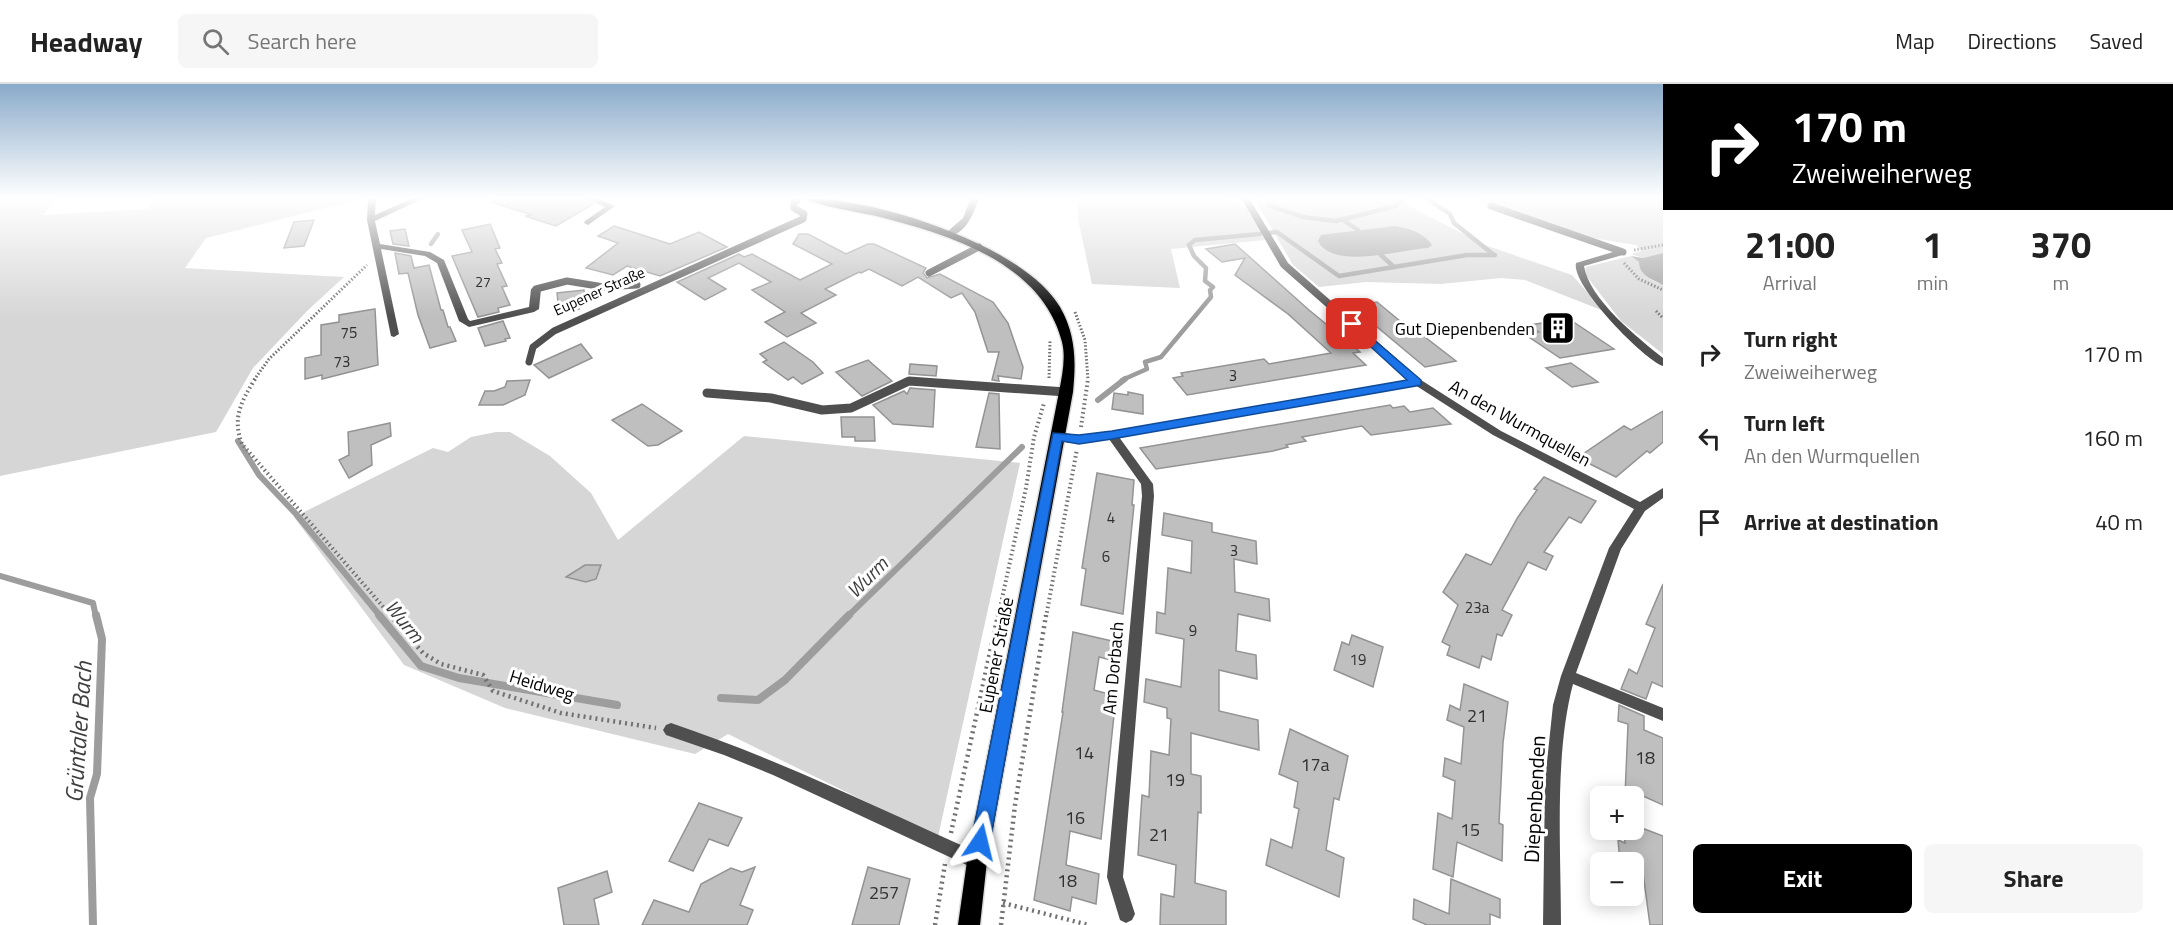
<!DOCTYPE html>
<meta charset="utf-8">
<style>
:root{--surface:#fff;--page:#f6f6f6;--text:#222;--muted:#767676;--line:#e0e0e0;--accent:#000}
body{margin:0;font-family:"Titillium Web",sans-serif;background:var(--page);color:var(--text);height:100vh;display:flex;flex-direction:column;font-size:22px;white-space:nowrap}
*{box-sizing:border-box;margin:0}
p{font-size:20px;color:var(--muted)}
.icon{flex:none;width:33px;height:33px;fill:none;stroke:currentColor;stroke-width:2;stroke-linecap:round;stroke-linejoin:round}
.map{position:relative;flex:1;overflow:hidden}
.details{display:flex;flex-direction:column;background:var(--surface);width:510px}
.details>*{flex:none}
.hud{background:#000;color:#fff;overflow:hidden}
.fabs{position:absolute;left:1590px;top:702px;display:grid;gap:12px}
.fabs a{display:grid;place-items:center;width:54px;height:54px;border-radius:9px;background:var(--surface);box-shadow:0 3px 15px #0003;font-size:30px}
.pin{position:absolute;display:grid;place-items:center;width:51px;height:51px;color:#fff;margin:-26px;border-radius:12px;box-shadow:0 3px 9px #0006}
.me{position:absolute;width:66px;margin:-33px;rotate:10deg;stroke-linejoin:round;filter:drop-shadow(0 0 4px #0008)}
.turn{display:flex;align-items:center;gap:21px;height:126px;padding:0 30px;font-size:27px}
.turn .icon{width:78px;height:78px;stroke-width:2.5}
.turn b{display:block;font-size:42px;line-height:51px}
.eta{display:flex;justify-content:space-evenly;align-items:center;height:102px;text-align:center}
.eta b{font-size:36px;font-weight:700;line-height:42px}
.cta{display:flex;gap:12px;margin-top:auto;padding:12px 30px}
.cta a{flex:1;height:69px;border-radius:9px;background:var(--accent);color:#fff;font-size:24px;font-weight:700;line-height:69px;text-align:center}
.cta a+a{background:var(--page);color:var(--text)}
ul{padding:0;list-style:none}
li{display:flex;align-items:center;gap:18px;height:84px;padding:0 30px}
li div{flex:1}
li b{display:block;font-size:22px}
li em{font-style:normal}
header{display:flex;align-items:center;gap:36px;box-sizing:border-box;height:84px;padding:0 30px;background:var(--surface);border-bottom:2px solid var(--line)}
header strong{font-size:28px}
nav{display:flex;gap:33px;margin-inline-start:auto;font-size:21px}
.search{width:420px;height:54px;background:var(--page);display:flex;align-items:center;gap:15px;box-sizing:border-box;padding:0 21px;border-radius:9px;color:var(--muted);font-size:22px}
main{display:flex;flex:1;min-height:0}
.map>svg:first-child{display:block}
</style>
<header>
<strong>Headway</strong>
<div class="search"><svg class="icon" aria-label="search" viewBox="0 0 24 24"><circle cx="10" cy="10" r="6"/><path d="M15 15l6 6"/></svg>Search here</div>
<nav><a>Map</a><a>Directions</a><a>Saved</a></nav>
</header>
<main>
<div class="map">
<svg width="1663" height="841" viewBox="0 0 1663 841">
<rect width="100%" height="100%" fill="#fff"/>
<g fill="#d6d6d6">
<polygon points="0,114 57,114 43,131 148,125 155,114 366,114 206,154 185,184 344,193 307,227 253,284 216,348 0,392"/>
<polygon points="1078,114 1222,114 1246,124 1265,156 1171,165 1180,204 1092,200 1078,135"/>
<polygon points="1273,114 1406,114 1409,122 1485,161 1572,191 1604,227 1525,196 1501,194 1441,200 1366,198 1319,203 1293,181 1255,116"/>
<polygon points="1476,114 1663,114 1663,169 1643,174 1631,170 1642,167 1636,161 1581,152"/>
<path d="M1631,172L1639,178C1639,192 1652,196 1663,201V270L1621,237L1585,190L1586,183Z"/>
<polygon points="496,348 510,348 550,372 591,409 618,456 744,352 1020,379 938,753 728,650 695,670 505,624 404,581 294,433 433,364 448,368 471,353"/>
</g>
<g fill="#9d9d9d">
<path d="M1395,142C1409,144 1424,149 1432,161L1428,164C1402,165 1333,187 1318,157L1321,151Z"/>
<path d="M1663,169V201C1652,195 1639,192 1639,178L1631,172L1643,174Z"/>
</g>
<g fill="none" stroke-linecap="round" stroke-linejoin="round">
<g stroke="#9d9d9d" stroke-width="4.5">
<polyline points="1426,114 1450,130 1454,139 1494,171"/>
<polyline points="1267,121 1303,133 1336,137 1396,122 1402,114"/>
<polyline points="1343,136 1358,146"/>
<polyline points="1267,149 1277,148 1339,192 1467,171 1495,171"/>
<polyline points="431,160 438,150"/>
<polyline points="1381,171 1394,183"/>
<polyline points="1122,296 1147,285 1145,278 1161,273 1211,213 1210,206 1213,203 1205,197 1206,184 1194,172 1189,161 1195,156 1260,150"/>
</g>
<g stroke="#9d9d9d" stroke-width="6">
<polyline points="1098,316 1125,295"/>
<polyline points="238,357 259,391 296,430 381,533"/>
<polyline points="0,492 93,519 96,533"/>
<polyline points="847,533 1022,363"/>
</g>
<g stroke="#9d9d9d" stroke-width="8">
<polyline points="379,531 421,582 459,594 617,621"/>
<polyline points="721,614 758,616 785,596 849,531"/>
<polyline points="93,841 90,714 97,690 102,555 96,531"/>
</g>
</g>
<g fill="#bfbfbf" stroke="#939393" stroke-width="1.5">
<polygon points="492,114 582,114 593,120 556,142 525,132 532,131 491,118"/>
<polygon points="314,136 304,162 284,164 294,138"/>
<polygon points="490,140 500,164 495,165 502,179 497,180 507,202 502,203 510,221 498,224 499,228 478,233 452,172 472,168 462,146"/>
<polygon points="614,142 670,160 699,148 727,163 660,192 627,182 613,191 586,184 618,159 598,152"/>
<polygon points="405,145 409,162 393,160 390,147"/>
<polygon points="799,150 808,150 846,170 868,160 874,160 926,184 923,189 927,194 940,190 993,218 1008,239 1023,283 1021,295 998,292 999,297 992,296 999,268 988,268 975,228 962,209 951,214 918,193 902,202 869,185 861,189 859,188 825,205 836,211 801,229 816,239 787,253 765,238 785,228 752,206 771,198 739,179 708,194 726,205 705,216 677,198 739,170 744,173 752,170 800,196 832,180 793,160"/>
<polygon points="1235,160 1309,226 1360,268 1353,269 1366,281 1187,311 1173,294 1183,292 1181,289 1264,275 1269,280 1331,269 1288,230 1235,191 1245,174 1222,178 1206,165"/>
<polygon points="395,169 411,172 414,184 429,181 441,226 443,226 448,243 450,243 456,257 430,264 418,231 408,189 399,190"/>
<polygon points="584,206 586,221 579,222 579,225 559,228 557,209"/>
<polygon points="1377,218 1417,251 1421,250 1456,277 1425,283 1352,222"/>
<polygon points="375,225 378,281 322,295 322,291 305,295 305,274 321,271 321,241 339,238 339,231"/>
<polygon points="1569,235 1614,265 1560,274 1526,251 1539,248 1529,241"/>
<polygon points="503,237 510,254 505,255 506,257 485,262 478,244"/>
<polygon points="784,258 813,278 823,289 802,300 793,293 788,296 763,278 767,276 760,270"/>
<polygon points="581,260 592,274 549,294 534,281"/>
<polygon points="868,276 892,297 862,312 836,288"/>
<polygon points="1571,279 1598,298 1572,303 1546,284"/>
<polygon points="910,280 937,282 936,292 909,290"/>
<polygon points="530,296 525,311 503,321 479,321 485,307 494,307 505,303 507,297"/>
<polygon points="910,304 935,306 933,343 893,340 873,321 904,307 907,310"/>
<polygon points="1128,308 1143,311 1143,330 1112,325 1114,309 1128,311"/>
<polygon points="989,309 999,310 1000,365 976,363"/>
<polygon points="642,320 682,347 658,361 648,362 612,336"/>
<polygon points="1390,321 1393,324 1404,322 1410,328 1433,324 1451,340 1371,351 1362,342 1302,353 1306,357 1286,361 1288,363 1273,367 1156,385 1140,364"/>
<polygon points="1663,327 1663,358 1650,369 1647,367 1616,393 1582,376 1586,372 1583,370 1624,342 1631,346"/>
<polygon points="841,333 874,333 875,357 855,357 855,353 842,353"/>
<polygon points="390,339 391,352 371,361 372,381 349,394 339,376 349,371 348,348"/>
<polygon points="1097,389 1134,396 1132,421 1134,421 1123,530 1081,521 1086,485 1082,484 1083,477"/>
<polygon points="1544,393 1596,417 1581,439 1569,433 1544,468 1553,472 1546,486 1528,478 1502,526 1512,531 1502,552 1497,550 1491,576 1482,572 1479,584 1447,571 1450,562 1442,558 1458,521 1443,508 1466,470 1491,481 1518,433 1537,406 1534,405"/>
<polygon points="1164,429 1212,439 1212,448 1256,457 1257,480 1234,475 1235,508 1269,515 1270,537 1238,530 1236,567 1256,571 1257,595 1219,586 1219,627 1258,636 1259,666 1191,649 1191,690 1201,692 1201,729 1198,728 1195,799 1226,807 1226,841 1160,841 1161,810 1174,813 1176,781 1138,771 1142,711 1149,713 1151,667 1169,671 1171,635 1167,634 1167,624 1144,618 1146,595 1181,603 1184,555 1156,549 1157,528 1165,530 1168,484 1191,489 1192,457 1162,451"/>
<polygon points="585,481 601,481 596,495 586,498 566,493"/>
<polygon points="1663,500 1663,603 1652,598 1646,615 1621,605 1629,585 1637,590 1655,544 1646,540"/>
<polygon points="1073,548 1121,559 1119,578 1099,573 1094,606 1116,612 1101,755 1070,747 1066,781 1099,790 1096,820 1072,813 1070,827 1034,816 1063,628 1062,628"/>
<polygon points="1352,551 1383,563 1373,603 1334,586 1342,558 1349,561"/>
<polygon points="1464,600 1508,618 1503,659 1499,739 1503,741 1502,777 1457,758 1453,793 1433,785 1438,729 1452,735 1455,697 1443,692 1445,674 1461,680 1464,643 1447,636 1450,621 1460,626"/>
<polygon points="1619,621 1644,632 1644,646 1663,654 1663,721 1643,712 1625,712 1628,640 1618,637"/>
<polygon points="1290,645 1348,672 1339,716 1334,714 1326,766 1344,774 1339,813 1266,781 1271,755 1292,764 1299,725 1294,723 1298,698 1279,690"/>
<polygon points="699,719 742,734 728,762 709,755 693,787 669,777"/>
<polygon points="1634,741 1663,752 1663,841 1650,841 1643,789 1634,785 1634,778 1620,778 1618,756 1625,759 1624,746 1634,746"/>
<polygon points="755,783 740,821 753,826 747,841 642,841 654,816 689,828 701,800 731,784 742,788"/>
<polygon points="868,783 910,795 899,841 852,841"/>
<polygon points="607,787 612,808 594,815 599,841 564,841 558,804"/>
<polygon points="1451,795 1500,815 1500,834 1490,830 1490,841 1427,841 1413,835 1414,815 1449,830"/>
</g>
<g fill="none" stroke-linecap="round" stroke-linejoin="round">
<defs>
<path id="primary" d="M805,114C874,114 1024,161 1060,223C1076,251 1076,278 1073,308L987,777L980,841H958L967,777L1059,308C1062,292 1066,274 1062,258C1042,179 950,151 880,133C861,128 819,123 805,114Z"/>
</defs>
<use href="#primary" stroke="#dbdbdb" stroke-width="3"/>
<g stroke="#717171" stroke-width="3" stroke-dasharray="1.5 2" stroke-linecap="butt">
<polyline points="774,114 782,116"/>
<polyline points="1634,166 1663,161"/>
<polyline points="1624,179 1639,195 1663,206"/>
<polyline points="1656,227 1663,234"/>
<polyline points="1075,228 1085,256 1088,296"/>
<polyline points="1049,294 1050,257"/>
<polyline points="254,296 269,275 367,181"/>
</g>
<g stroke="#717171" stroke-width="4" stroke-dasharray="1.5 3" stroke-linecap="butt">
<path d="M255,295C241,318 232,334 242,360L392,533"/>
<polyline points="1081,343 1088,295"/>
<polyline points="998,533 1026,404 1034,353 1044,319"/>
<polyline points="1046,533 1077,365"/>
</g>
<g stroke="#717171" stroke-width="4.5" stroke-dasharray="2 4" stroke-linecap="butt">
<polyline points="390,531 423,569 441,580 483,591 493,607 561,629 656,644"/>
<polyline points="951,749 998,531"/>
<polyline points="1003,819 1089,841"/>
<polyline points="935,841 945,780"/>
<polyline points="1001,841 1015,721 1046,531"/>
</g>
<g stroke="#4f4f4f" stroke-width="7">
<polyline points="1491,122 1623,168"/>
<polyline points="929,189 979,163"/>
<polyline points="536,205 567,197 604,203 637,201"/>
<polyline points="529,278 533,263 554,247 803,135 804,130 794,124 794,119 799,114"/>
</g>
<polyline stroke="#4f4f4f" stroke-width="9" points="707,309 771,314 822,326 851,324 909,297 1066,308"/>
<g fill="#4f4f4f" fill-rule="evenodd">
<polygon points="368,114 376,114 375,131 413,114 424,114 375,137 380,160 430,168 444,176 468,235 470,237 529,223 531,205 536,202 541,205 539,225 534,228 469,243 459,237 437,179 425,172 381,165 399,250 394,253 391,252 367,136"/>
<polygon points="584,114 597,114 615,122 588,141 584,139 585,137 605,123"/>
<path d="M971,114H979C974,129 965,152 947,152V148L963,134Z"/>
<path d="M1241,114H1249L1288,179L1421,296L1501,347L1640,418L1663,404V414L1645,427L1621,465L1576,589L1663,624V637L1573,600C1554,672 1561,766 1561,841H1543L1545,697L1553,621L1561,592L1609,464L1634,425L1493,351L1415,301L1119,353L1153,400L1154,412L1123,793L1135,830L1132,836L1126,839L1120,836L1107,793L1142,412L1141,400L1109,355C1093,357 1065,364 1051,352L1057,348L1079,351L1112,347L1409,296L1281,183Z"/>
<path d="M1623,165L1626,166V170L1584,182C1589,215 1638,254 1663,274V282C1642,274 1571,201 1576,179Z"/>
<path d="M671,639C778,675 880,725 983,771L985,777L983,783L977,785L971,783L773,691L724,671L666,651L663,646L666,641Z"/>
</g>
<use href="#primary" fill="#000" fill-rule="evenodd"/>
</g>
<linearGradient id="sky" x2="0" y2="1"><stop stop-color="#8aabca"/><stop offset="0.49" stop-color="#fff"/><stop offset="1" stop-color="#fff" stop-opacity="0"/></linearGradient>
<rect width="1663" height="232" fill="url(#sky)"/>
<polygon fill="#1a73e8" stroke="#114b97" stroke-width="1.5" points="1352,237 1421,296 1421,301 1112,355 1079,360 1062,357 990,758 987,765 980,767 974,765 971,758 1053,349 1079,351 1112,347 1407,296 1348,242 1348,238"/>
<defs>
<symbol id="building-square" viewBox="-11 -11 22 22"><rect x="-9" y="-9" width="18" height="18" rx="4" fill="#000" stroke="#fff"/><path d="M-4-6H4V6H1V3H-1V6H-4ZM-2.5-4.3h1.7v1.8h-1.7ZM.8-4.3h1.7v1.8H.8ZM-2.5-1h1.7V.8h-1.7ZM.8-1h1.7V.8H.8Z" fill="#fff"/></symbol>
</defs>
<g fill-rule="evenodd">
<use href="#building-square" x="1539" y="225" width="38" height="38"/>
</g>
<g text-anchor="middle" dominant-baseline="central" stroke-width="6" stroke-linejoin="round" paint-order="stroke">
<g font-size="14" fill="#303030">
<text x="483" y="197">27</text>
</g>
<g font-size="15" fill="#000" stroke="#fff">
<text transform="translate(599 207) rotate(-24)">Eupener Straße</text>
</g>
<g font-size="15" fill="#303030">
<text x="349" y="248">75</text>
<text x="342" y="277">73</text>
<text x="1233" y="291">3</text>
<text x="1111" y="433">4</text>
<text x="1234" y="466">3</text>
<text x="1106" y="472">6</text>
<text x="1477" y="523">23a</text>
<text x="1193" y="546">9</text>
<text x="1358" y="575">19</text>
</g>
<g font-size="18" fill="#000" stroke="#fff" text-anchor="end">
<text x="1535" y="244">Gut Diepenbenden</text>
</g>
<g font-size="18" fill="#000" stroke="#fff">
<text transform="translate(1520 339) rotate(29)">An den Wurmquellen</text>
<text transform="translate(996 571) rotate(-79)">Eupener Straße</text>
<text transform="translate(1113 584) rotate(-85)">Am Dorbach</text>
<text transform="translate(542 601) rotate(17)">Heidweg</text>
</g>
<g font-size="18" fill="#303030">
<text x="1477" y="631">21</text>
<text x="1084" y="668">14</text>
<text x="1645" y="673">18</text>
<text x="1315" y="680">17a</text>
<text x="1175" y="695">19</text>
<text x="1075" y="733">16</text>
<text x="1470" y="745">15</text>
<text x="1159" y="750">21</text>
<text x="1067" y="796">18</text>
<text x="884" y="808">257</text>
</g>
<g font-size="20" font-style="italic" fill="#3e3e3e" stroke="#fff">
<text transform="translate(867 493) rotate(-45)">Wurm</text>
<text transform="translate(405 537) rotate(51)">Wurm</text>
</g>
<g font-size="21" fill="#000" stroke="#fff">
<text transform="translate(1534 715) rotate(-87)">Diepenbenden</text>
</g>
<g font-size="24" font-style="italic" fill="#3e3e3e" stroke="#fff">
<text transform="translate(78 648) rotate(-86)">Grüntaler Bach</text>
</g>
</g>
</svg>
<div class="fabs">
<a>+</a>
<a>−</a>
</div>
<div class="pin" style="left:1352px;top:240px;background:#d93025"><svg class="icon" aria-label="arrive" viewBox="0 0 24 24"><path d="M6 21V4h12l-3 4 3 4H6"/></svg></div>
<svg class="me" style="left:980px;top:758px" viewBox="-20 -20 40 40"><path d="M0-17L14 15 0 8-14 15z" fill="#1a73e8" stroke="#fff" stroke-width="4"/></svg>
</div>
<section class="details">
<div class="hud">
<div class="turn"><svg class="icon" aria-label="right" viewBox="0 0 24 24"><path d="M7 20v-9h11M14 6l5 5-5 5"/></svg><div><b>170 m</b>Zweiweiherweg</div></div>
</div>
<div class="eta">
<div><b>21:00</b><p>Arrival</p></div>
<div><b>1</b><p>min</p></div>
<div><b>370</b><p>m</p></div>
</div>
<ul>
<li><svg class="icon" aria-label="right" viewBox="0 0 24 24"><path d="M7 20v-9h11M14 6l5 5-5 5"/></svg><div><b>Turn right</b><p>Zweiweiherweg</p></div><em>170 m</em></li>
<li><svg class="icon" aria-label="left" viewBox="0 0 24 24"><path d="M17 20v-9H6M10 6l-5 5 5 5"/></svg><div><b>Turn left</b><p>An den Wurmquellen</p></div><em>160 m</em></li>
<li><svg class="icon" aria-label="arrive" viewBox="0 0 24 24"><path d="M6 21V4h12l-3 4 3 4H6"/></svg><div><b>Arrive at destination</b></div><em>40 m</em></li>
</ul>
<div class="cta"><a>Exit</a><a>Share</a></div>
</section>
</main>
